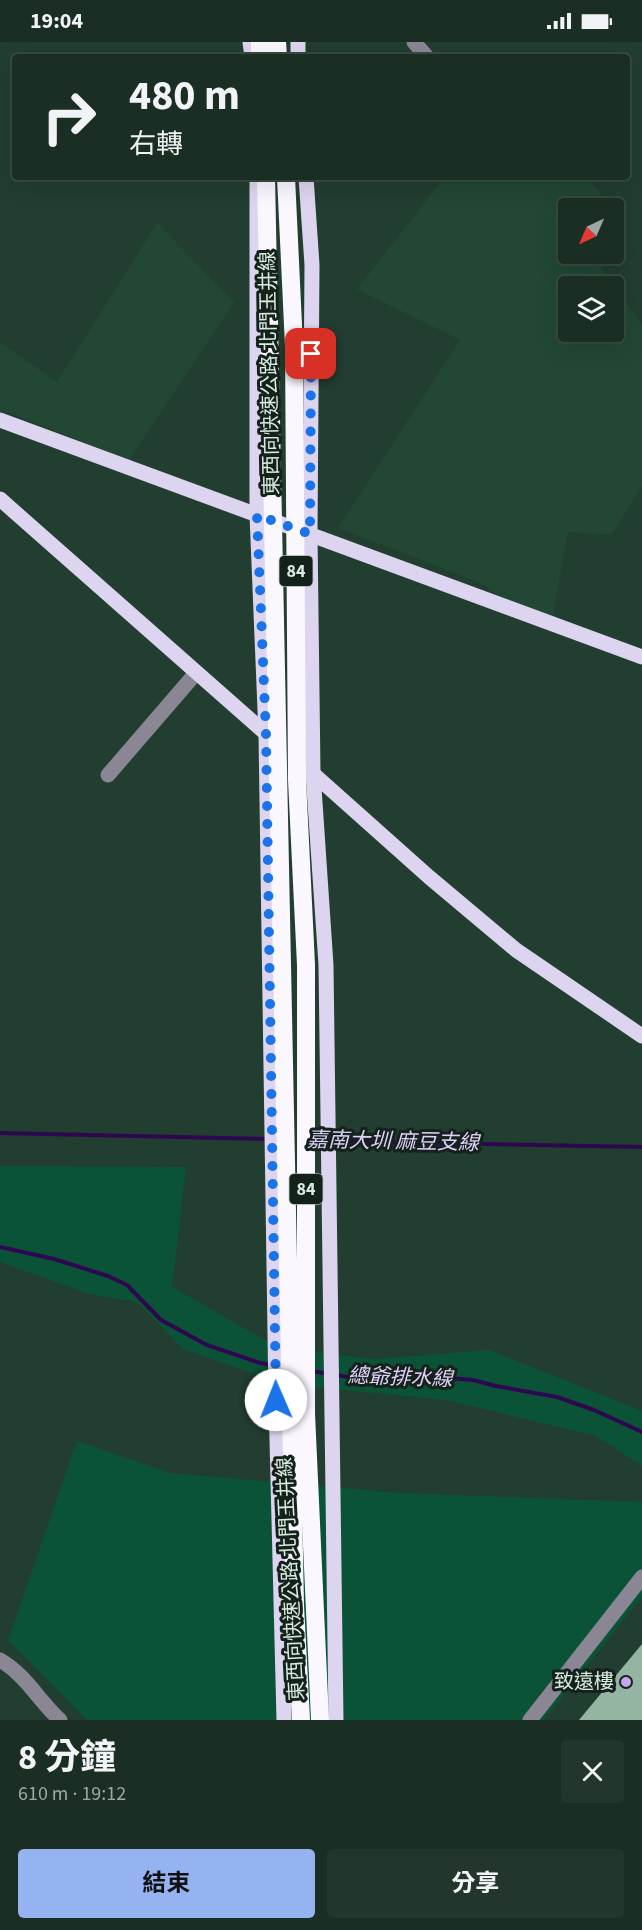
<!DOCTYPE html>
<html lang="zh-TW">
<meta charset="utf-8">
<style>
:root{--surface:#1a2e24;--page:#23362c;--text:#f1f3f6;--muted:#9fa8a6;--line:#384a41;--accent:#95b2f1}
body{margin:0;font-family:"Source Sans 3","Noto Sans TC",sans-serif;background:var(--page);color:var(--text);height:100vh;display:flex;flex-direction:column;font-size:22px;white-space:nowrap}
*{box-sizing:border-box;margin:0}
p{font-size:20px;color:var(--muted)}
.icon{flex:none;width:33px;height:33px;fill:none;stroke:currentColor;stroke-width:2;stroke-linecap:round;stroke-linejoin:round}
.map{position:relative;height:1678px;overflow:hidden}
.side{display:flex;flex-direction:column;background:var(--surface);flex:1}
.side>*{flex:none}
.hud{position:absolute;left:12px;top:12px;width:618px;height:126px;border-radius:6px;box-shadow:0 6px 24px #0002,0 0 0 2px var(--line);background:#1a2e24;color:var(--text);overflow:hidden}
.needle{width:39px;rotate:224deg}
.tools{position:absolute;left:558px;top:156px;display:grid;gap:12px}
.tools a{display:grid;place-items:center;width:66px;height:66px;border-radius:6px;background:var(--surface);box-shadow:0 6px 24px #0002,0 0 0 2px var(--line);font-size:30px}
.pin{position:absolute;display:grid;place-items:center;width:51px;height:51px;color:#fff;margin:-26px;border-radius:12px;box-shadow:0 3px 9px #0006}
.me{position:absolute;width:66px;margin:-33px;rotate:359deg;stroke-linejoin:round;filter:drop-shadow(0 0 4px #0008)}
.turn{display:flex;align-items:center;gap:21px;height:126px;padding:0 18px;font-size:27px}
.turn .icon{width:78px;height:78px;stroke-width:2.5}
.turn b{display:block;font-size:42px;line-height:51px}
.round{display:grid;place-items:center;flex:none;width:63px;height:63px;border-radius:6px;background:var(--page)}
.summary{display:flex;align-items:center;justify-content:space-between;height:102px;padding:0 18px}
h1{font-size:36px;font-weight:700;line-height:45px}
.primary-button{display:flex;gap:12px;margin-top:auto;padding:12px 18px}
.primary-button a{flex:1;height:69px;border-radius:6px;background:var(--accent);color:#111;font-size:24px;font-weight:700;line-height:69px;text-align:center}
.primary-button a+a{background:var(--page);color:var(--text)}
.status{display:flex;justify-content:space-between;align-items:center;height:42px;padding:0 30px;background:var(--surface);direction:ltr}
.status svg{height:16px;fill:currentColor}
.map>svg:first-child{display:block}
</style>
<div class="status"><b>19:04</b><svg viewBox="0 0 49 12"><path d="M0 12V9h3v3zM5 12V6h3v6zM10 12V3h3v9zM15 12V0h3v12zM26 1h20v11H26zM47 4h2v5h-2z"/></svg></div>
<div class="map">
<svg width="642" height="1678" viewBox="0 0 642 1678">
<rect width="100%" height="100%" fill="#223e30"/>
<g fill="#224735" fill-rule="evenodd">
<path d="M445,135H585L600,149L599,166H568V212H598V223L642,282V444L612,493L568,490L550,589L481,541L338,486L460,298L357,247ZM568,244H614V290H568Z"/>
<polygon points="157,181 234,260 129,418 0,367 0,300 57,340"/>
</g>
<g fill="#0b5336">
<polygon points="0,1124 186,1125 172,1245 279,1306 374,1317 489,1308 642,1369 642,1424 596,1394 446,1358 283,1342 183,1307 137,1260 89,1252 0,1220"/>
<polygon points="77,1399 170,1431 399,1451 642,1460 642,1555 544,1678 87,1678 8,1598"/>
</g>
<g fill="none" stroke-linecap="round" stroke-linejoin="round">
<g stroke="#2d0850" stroke-width="4">
<polyline points="0,1091 269,1097"/>
<polyline points="331,1099 642,1105"/>
<polyline points="0,1205 54,1217 108,1234 127,1243 161,1278 207,1303 260,1321 272,1323"/>
<polyline points="312,1329 329,1332"/>
<polyline points="336,1333 366,1338 424,1334 473,1338 496,1344 557,1355 594,1368 642,1390"/>
</g>
</g>
<polygon fill="#95b5a3" points="642,1602 642,1678 579,1678"/>
<g fill="none" stroke-linecap="round" stroke-linejoin="round">
<g stroke="#8a8693" stroke-width="15">
<polyline points="414,0 427,15"/>
<polyline points="108,733 196,631"/>
<path d="M0,1618C27,1634 38,1658 60,1678"/>
<polyline points="530,1678 642,1535"/>
</g>
<g stroke="#ddd4ef" stroke-width="15">
<polyline points="250,0 252,15"/>
<polyline points="298,0 298,15"/>
<polyline points="257,135 257,473 266,692 276,1358 284,1678"/>
<polyline points="306,135 312,223 310,492 313,731 326,923 336,1678"/>
<polyline points="0,378 642,615"/>
<polyline points="0,457 270,695"/>
<polyline points="309,728 429,835 516,908 642,994"/>
</g>
<g stroke="#faf8fe" stroke-width="18">
<polyline points="260,0 260,15"/>
<polyline points="277,0 278,15"/>
<polyline points="266,135 295,1563 301,1678"/>
<polyline points="286,135 294,304 297,738 306,923 306,1372 320,1678"/>
</g>
</g>
<g fill="none" stroke-linecap="round" stroke-linejoin="round">
<polyline stroke="#1a73e8" stroke-width="10" stroke-dasharray="0 18" points="276,1358 266,692 257,473 310,492 311,312"/>
</g>
<circle fill="#c3a7f2" stroke="#15221b" stroke-width="2" cx="626" cy="1640" r="6"/>
<g text-anchor="middle" dominant-baseline="central" stroke-width="6" stroke-linejoin="round" paint-order="stroke">
<g fill="#15221b" stroke="#9eaea5" stroke-width="1.5">
<rect x="279.5" y="514" width="33" height="30" rx="4.5"/>
<rect x="289.5" y="1132" width="33" height="30" rx="4.5"/>
</g>
<g font-size="18" font-weight="bold" fill="#d9eae0">
<text x="296" y="529">84</text>
<text x="306" y="1147">84</text>
</g>
<g font-size="20" fill="#d9eae0" stroke="#15221b">
<text transform="translate(270 331) rotate(-91)">東西向快速公路 北門玉井線</text>
<text transform="translate(291 1537) rotate(-93)">東西向快速公路 北門玉井線</text>
</g>
<g font-size="20" fill="#d9eae0" stroke="#15221b" text-anchor="end">
<text x="614" y="1640">致遠樓</text>
</g>
<g font-size="21" font-style="italic" fill="#ded0fa" stroke="#15221b">
<text transform="translate(393 1099) rotate(1)">嘉南大圳 麻豆支線</text>
<text transform="translate(400 1335) rotate(2)">總爺排水線</text>
</g>
</g>
</svg>
<div class="tools">
<a><svg class="needle" viewBox="-14 -14 28 28"><path d="M0-13l5 13h-10z" fill="#e53935"/><path d="M0 13l5-13h-10z" fill="#9fa8a6"/></svg></a>
<a><svg class="icon" aria-label="layers" viewBox="0 0 24 24"><path d="M12 4l9 5-9 5-9-5zM3 14l9 5 9-5"/></svg></a>
</div>
<div class="pin" style="left:311px;top:312px;background:#d93025"><svg class="icon" aria-label="arrive" viewBox="0 0 24 24"><path d="M6 21V4h12l-3 4 3 4H6"/></svg></div>
<svg class="me" style="left:276px;top:1358px" viewBox="-20 -20 40 40"><circle r="19" fill="#fff"/><path d="M0-13L10 11 0 6-10 11z" fill="#1a73e8"/></svg>
<div class="hud">
<div class="turn"><svg class="icon" aria-label="right" viewBox="0 0 24 24"><path d="M7 20v-9h11M14 6l5 5-5 5"/></svg><div><b>480 m</b>右轉</div></div>
</div>
</div>
<section class="side">
<div class="summary"><div><h1>8 分鐘</h1><p>610 m · 19:12</p></div><a class="round"><svg class="icon" aria-label="close" viewBox="0 0 24 24"><path d="M6 6l12 12M18 6L6 18"/></svg></a></div>
<div class="primary-button"><a>結束</a><a>分享</a></div>
</section>
